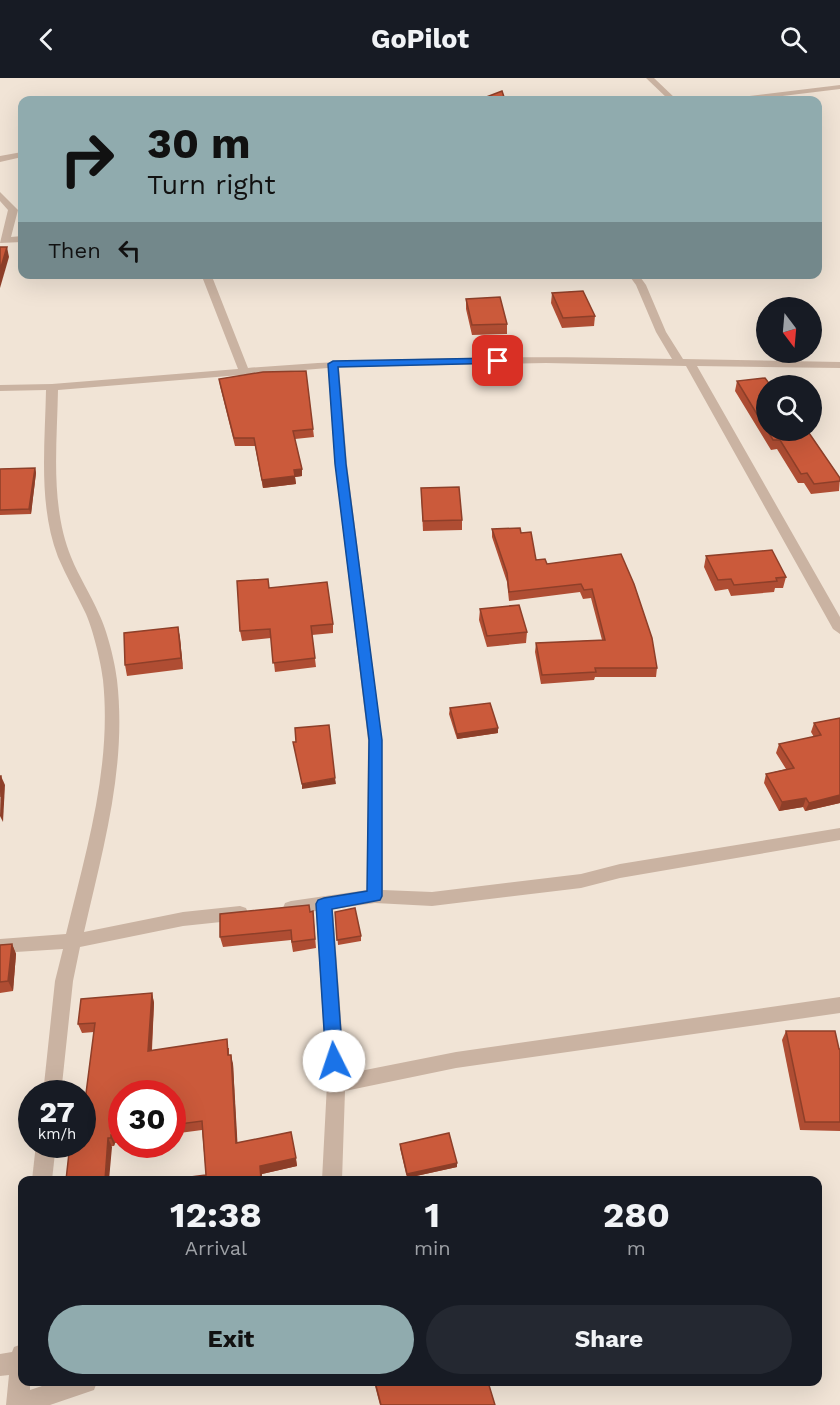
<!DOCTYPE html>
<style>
:root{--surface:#171b24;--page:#242831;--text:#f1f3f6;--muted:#9ea1a6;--accent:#90abae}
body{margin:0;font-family:"Work Sans",sans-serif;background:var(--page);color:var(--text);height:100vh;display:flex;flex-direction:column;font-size:22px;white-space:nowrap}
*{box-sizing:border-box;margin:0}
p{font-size:20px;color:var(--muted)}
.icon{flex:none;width:33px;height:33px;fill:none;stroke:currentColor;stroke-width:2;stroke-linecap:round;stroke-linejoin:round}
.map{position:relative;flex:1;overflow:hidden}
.details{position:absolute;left:18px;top:1098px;width:804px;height:210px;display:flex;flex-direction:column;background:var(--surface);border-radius:12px;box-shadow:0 6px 24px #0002}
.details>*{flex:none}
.top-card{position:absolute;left:18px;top:18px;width:804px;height:183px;border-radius:12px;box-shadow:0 6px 24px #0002;background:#90abae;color:#111;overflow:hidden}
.needle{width:39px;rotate:164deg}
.fabs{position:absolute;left:756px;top:219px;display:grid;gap:12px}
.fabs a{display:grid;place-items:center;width:66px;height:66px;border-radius:50%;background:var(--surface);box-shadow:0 6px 24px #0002;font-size:30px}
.speed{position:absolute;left:18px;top:1002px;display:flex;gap:12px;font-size:30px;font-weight:700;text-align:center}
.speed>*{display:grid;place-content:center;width:78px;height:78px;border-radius:50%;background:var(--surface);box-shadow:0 6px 24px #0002;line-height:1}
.speed small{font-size:15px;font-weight:400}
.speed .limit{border:9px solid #d22;background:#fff;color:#111}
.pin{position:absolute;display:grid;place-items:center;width:51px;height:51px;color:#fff;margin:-26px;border-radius:12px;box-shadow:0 3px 9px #0006}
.me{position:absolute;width:66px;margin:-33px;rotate:356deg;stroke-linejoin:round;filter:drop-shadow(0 0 4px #0008)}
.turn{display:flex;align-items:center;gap:21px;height:126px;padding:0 30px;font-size:27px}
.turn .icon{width:78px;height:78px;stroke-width:2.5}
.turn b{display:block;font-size:42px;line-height:51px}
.then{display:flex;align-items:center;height:57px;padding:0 30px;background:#0003;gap:12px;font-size:22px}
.eta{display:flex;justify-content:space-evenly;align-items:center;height:102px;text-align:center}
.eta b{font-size:36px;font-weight:700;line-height:42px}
.button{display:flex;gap:12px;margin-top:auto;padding:12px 30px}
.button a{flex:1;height:69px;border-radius:36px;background:var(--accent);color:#111;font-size:24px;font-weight:700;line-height:69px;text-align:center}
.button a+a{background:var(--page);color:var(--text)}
header{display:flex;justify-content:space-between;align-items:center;height:78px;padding:0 30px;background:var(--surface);font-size:27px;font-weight:700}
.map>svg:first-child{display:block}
</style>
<header><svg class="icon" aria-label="back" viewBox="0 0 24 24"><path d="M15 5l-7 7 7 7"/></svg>GoPilot<svg class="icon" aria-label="search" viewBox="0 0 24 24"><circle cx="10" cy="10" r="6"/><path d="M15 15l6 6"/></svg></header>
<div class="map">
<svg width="840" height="1327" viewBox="0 0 840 1327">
<rect width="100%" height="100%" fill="#f1e4d6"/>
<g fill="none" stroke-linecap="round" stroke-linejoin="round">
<g fill="#cab3a2" fill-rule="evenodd">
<polygon points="646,0 654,0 677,22 669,22"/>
<polygon points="840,7 840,11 749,22 729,22 733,20"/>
<polygon points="22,74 22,79 0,84 0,78"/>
<polygon points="0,114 18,132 11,159 22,158 22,164 0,165 8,132 0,123"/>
<path d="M201,196H211L248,290C389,278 531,278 672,281L656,254L636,207L628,196H638L646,207L666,254L683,281L840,284V290L697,288L840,539V556L833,551L686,288L546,285L339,289L347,386L382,662L383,812L432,814L581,796L620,786L840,750V762L620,800L581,810L432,828L375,825L333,831L345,996L456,974L840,919V935L456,990L345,1013L342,1102H322L327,1006L316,833L291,837L285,835L283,830L285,825L291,823L367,812L368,662L335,386L328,290L58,312C57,367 50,427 71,479C79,499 91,517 99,536C107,552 115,584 117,602C127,689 103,770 84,854L183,834L240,828L246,830L248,835L246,840L240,842L183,848L80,869L73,903L61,1016H43L55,903L63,871L0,875V861L66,856C86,773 112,689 103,602C101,584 93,552 86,536C77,517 66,498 58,479C38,427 45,367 46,312L0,313V307L52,306L238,291Z"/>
<polygon points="36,1066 56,1066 52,1102 32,1102"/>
<polygon points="22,1266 22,1304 30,1304 30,1312 54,1304 97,1304 94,1312 50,1327 6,1327 9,1297 0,1298 0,1276 12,1274 14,1269"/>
</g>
</g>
<g fill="#af4d33">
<polygon points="552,215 595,238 594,248 562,250 551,225"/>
<polygon points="466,221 507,246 507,256 472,257 466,231"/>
<polygon points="219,301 313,351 314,359 295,361 302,391 302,398 295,399 296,406 263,410 255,368 235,368 220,308"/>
<polygon points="737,303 766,308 766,352 807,352 840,400 839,413 811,416 804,405 798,405 777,371 771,372 735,313"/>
<polygon points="35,390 36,395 31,436 0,437 0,391"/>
<polygon points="421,410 462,442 462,452 423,453"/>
<polygon points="492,451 521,455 536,482 547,486 621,476 657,590 656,599 595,599 594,602 541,606 535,574 536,565 602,562 591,520 583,521 580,514 509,523 507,504 492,459"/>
<polygon points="706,478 786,499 783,510 775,510 774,514 731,518 728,511 715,513 704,489"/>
<polygon points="269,510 333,546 333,555 312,557 316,589 275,594 271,560 242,563 240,553"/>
<polygon points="480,531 527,554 526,565 487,569 479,542"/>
<polygon points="178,549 180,560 183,591 127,598 125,587"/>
<polygon points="450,630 498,655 457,661 449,636"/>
<polygon points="840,640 840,725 805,733 803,729 779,733 764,705 766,696 786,691 776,675 779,666 814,659 811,654 814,645"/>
<polygon points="313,833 316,870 293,874 291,862 223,869 220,859"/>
<polygon points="335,834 361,858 361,863 338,867"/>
<polygon points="12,866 16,876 13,913 0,915 0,867"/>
<polygon points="152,915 154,925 152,972 229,970 229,977 233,986 237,1065 291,1054 297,1088 262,1096 262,1102 191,1102 206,1097 202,1052 172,1056 172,1016 122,1016 122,1064 115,1065 114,1068 64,1071 61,1066 82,1066 84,1031 94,954 82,955 78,946"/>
<polygon points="786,953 840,971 840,1053 800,1052 782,962"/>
<polygon points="400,1066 457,1085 457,1089 407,1100 400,1070"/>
<polygon points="374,1304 488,1304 495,1327 380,1327"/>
</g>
<g fill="#8e3f29">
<polygon points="7,169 9,179 0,210 0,192"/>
<polygon points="35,390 36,395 31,436 29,431"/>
<polygon points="302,391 302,398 295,399 296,406 263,410 262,402 294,392"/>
<polygon points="178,549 180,560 183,591 181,580"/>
<polygon points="498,650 498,655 457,661 457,656"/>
<polygon points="1,698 5,707 3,744 0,738"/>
<polygon points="335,700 336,706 302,711 302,706"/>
<polygon points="840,717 840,725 805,733 809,725"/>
<polygon points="806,720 803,729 779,733 782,724"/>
<polygon points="12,866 16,876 13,913 8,903"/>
<polygon points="152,915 154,925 151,982 148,973"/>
<polygon points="231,977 233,986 238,1074 236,1065"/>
<polygon points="111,1057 115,1065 114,1068 111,1060"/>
<polygon points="108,1060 112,1069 109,1102 105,1102"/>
<polygon points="296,1080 297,1088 262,1096 262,1102 261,1102 260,1088"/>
<polygon points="457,1085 457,1089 407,1100 407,1096"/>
</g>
<g fill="#cb5a3b" stroke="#8e3f29" stroke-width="1.5">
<polygon points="502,13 505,22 481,22 481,21"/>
<polygon points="0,169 7,169 0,192"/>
<polygon points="583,213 595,238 563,240 552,215"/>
<polygon points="500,219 507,246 472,247 466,221"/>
<polygon points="306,293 313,351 293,353 302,391 294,392 295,398 262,402 254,360 234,360 219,301 263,294"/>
<polygon points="765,300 771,308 766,308 766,351 737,303"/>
<polygon points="767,352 807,352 840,400 840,403 814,406 807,395 801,396 780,362 773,362"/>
<polygon points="35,390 29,431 0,432 0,391"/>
<polygon points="459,409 462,442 423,443 421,410"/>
<polygon points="520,450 521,455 531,454 536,482 545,481 547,486 621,476 634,506 652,560 657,590 595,590 596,594 542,597 536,565 605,562 592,511 584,512 581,506 509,514 507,495 492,451"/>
<polygon points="772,472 786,499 776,500 777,503 734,507 731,501 718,502 706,478"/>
<polygon points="268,501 269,510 327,504 333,546 311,548 315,580 273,585 270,551 240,553 237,503"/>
<polygon points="519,527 527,554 487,558 480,531"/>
<polygon points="178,549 181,580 125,587 124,555"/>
<polygon points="490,625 498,650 457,656 450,630"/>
<polygon points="840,640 840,717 809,725 806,720 782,724 766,696 794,690 779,666 821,657 814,645"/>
<polygon points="329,647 335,700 302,706 293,664 296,664 295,650"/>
<polygon points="0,698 1,698 0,719"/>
<polygon points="309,827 310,834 313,833 315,861 292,864 291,852 220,859 220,836"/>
<polygon points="355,830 361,858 337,862 335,834"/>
<polygon points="12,866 8,903 0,904 0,867"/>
<polygon points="152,915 148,973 227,961 228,977 231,977 236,1065 291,1054 296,1080 260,1088 261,1102 191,1102 191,1099 206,1097 202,1043 172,1047 172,1016 122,1016 122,1055 111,1057 111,1060 108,1060 105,1102 66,1102 70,1066 82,1066 82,1031 84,1031 95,945 78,946 81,921"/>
<polygon points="786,953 835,953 839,971 840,971 840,1044 805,1044"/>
<polygon points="449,1055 457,1085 407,1096 400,1066"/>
<polygon points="375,1304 488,1304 495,1327 381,1327"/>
</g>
<polygon fill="#1a73e8" stroke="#114b97" stroke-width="1.5" points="498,280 502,281 502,285 338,289 346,386 382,662 382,818 380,822 332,831 343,983 340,989 334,991 328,989 326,983 316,826 318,822 324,820 367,813 369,662 335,386 328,286 333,283"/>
</svg>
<div class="fabs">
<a><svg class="needle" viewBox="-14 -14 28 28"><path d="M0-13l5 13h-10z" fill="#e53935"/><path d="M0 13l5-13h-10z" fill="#9ea1a6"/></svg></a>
<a><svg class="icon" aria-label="search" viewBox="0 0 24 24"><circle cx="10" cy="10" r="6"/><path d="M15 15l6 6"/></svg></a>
</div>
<div class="speed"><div>27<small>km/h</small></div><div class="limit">30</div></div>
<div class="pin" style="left:498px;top:283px;background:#d93025"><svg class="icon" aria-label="arrive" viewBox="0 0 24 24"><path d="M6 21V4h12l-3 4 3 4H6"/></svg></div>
<svg class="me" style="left:334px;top:983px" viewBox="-20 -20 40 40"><circle r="19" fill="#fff"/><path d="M0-13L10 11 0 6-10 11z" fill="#1a73e8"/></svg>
<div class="top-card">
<div class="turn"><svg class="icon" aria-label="right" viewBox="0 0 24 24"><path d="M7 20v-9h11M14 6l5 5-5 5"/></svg><div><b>30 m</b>Turn right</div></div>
<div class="then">Then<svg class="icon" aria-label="left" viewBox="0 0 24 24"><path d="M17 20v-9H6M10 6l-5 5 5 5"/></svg></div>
</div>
<section class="details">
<div class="eta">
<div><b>12:38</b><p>Arrival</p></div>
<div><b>1</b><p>min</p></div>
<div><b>280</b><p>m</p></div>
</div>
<div class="button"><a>Exit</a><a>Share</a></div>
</section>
</div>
